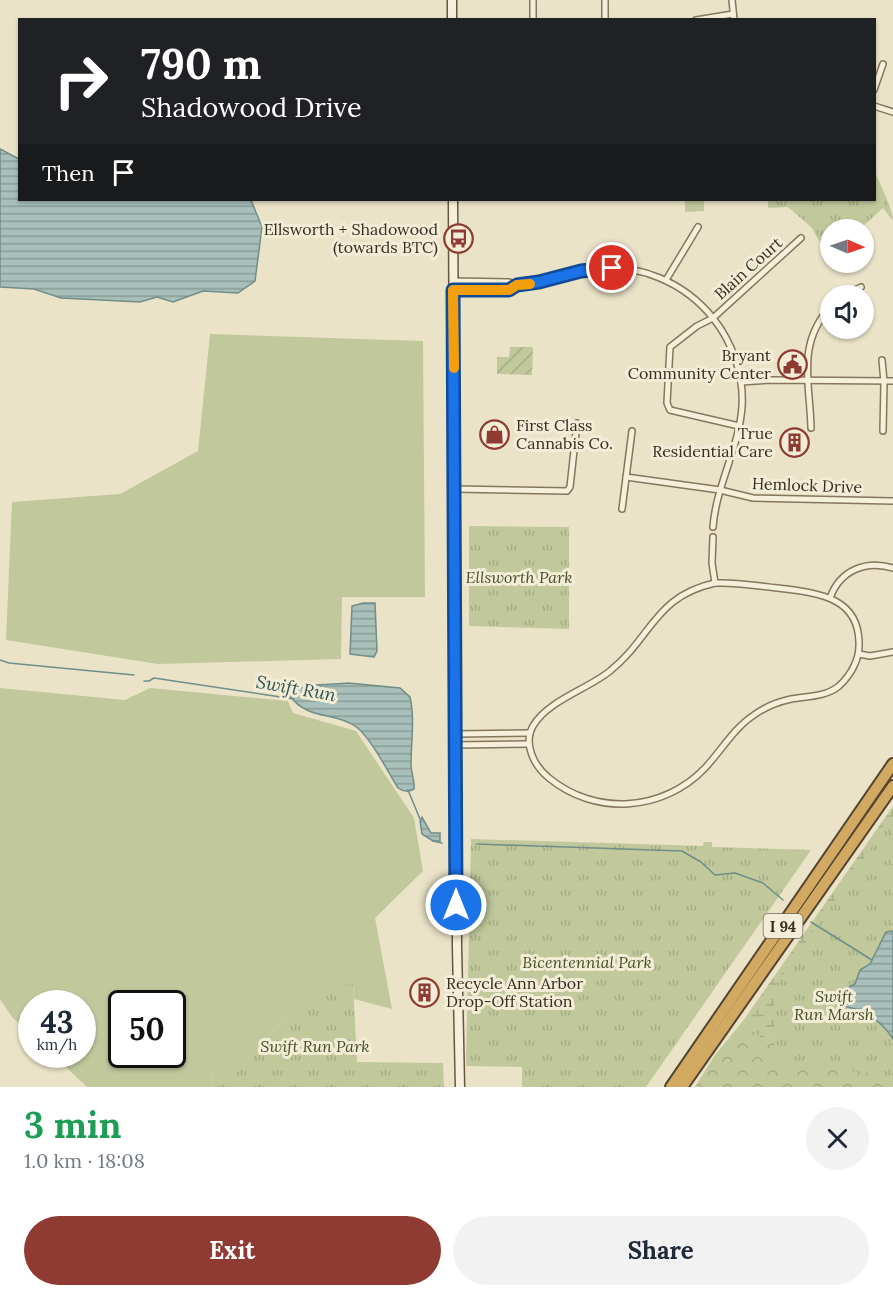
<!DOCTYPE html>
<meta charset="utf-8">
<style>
:root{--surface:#fff;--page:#f2f2f3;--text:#1f2937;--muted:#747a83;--accent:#8f3a33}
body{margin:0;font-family:Lora,serif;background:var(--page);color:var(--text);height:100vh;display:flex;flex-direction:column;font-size:22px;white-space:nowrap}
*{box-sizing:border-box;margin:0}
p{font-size:20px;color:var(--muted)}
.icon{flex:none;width:33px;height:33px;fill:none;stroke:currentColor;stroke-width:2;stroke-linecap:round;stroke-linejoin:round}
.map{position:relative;height:1087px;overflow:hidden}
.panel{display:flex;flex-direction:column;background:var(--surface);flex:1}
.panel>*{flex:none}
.hud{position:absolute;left:18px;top:18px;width:858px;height:183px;border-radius:0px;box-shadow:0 2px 4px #0004;background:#202124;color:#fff;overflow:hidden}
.needle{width:39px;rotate:92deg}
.fabs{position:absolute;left:820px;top:219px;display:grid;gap:12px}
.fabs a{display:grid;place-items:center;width:54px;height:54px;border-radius:50%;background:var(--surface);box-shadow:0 2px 4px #0004;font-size:30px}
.speed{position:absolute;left:18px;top:990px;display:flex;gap:12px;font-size:30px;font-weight:700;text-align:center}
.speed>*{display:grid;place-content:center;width:78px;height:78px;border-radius:50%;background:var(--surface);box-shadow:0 2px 4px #0004;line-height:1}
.speed small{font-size:15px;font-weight:400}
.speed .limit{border:3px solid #111;border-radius:9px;background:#fff;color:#111}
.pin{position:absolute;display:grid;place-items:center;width:51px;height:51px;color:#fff;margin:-26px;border:3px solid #fff;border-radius:50%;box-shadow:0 2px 6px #0007}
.me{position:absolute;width:66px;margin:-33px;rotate:0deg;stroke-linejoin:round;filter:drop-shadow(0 0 4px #0008)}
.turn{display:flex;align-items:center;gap:21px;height:126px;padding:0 24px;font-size:27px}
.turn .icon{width:78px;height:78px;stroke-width:2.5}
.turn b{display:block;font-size:42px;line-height:51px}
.then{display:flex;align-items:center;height:57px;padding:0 24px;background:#0003;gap:12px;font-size:22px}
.round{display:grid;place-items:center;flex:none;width:63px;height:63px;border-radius:32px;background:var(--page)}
.head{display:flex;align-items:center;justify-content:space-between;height:102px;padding:0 24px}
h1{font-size:36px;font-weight:800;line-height:45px;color:#1e9e55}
.action{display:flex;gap:12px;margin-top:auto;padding:12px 24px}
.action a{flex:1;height:69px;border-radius:36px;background:var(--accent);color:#fff;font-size:24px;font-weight:800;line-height:69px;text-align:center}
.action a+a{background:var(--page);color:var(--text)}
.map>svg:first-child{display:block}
</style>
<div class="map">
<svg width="893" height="1087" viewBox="0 0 893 1087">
<defs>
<pattern id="forest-crowns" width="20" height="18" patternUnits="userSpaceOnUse" patternTransform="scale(1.5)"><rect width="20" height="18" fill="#c0c89c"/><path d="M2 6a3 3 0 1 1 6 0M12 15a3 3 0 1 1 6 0" fill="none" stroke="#a6ac86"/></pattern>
<pattern id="wetland-marsh" width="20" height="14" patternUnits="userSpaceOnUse" patternTransform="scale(1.5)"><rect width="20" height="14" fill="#c0c89c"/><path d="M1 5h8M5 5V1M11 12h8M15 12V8" fill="none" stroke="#a6ac86"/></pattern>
<pattern id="park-tufts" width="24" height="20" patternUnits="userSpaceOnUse" patternTransform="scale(1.5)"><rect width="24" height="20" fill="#c0c89c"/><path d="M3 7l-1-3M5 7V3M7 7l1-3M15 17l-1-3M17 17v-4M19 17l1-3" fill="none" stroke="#a6ac86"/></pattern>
<pattern id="garden-furrows" width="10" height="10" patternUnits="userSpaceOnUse" patternTransform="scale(1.5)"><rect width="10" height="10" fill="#c0c89c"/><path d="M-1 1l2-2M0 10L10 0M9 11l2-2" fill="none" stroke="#a6ac86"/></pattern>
<pattern id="water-rules" width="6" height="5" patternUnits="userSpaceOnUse" patternTransform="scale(1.5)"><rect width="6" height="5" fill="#a8bfba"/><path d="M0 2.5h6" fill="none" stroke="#8a9c97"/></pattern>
</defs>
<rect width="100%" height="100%" fill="#ebe3c8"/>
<g fill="#c0c89c" fill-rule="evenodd">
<polygon points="210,334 423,341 425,597 342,597 341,659 158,664 6,640 12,502 120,494 198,451"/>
<path d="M0,688L125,700L150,688L288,701L293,713L356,731L414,818L423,871L375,918L392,1009L354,999L353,984L294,1006L238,1072H211L212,1087H87L53,1055L82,1054V1004H32L31,1035L12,1017L0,999ZM122,1004H172V1054H122Z"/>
</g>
<polygon fill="url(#forest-crowns)" points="805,1014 893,1050 893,1087 695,1087 715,1055 743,1021 762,1039"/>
<polygon fill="url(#wetland-marsh)" points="893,806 893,931 805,1014 762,1039 743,1021"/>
<g fill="url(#park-tufts)">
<path d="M875,172C880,184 893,209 893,221L883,208L860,229L831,230V257L829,259L812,228L788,207L768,208V200H874Z"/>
<polygon points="685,200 704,200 704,211 685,212"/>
<polygon points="469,526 569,527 569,629 469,626"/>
<polygon points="893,816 893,1076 831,1069 775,1068 774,988"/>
<polygon points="471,839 703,846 704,842 712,842 712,847 811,850 646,1087 522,1087 522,1067 466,1066"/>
<polygon points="353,984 357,1062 443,1063 444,1087 212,1087 211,1072 238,1072 294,1006 311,993 332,986"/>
</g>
<polygon fill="url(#garden-furrows)" points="510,347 533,347 532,375 497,374 497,357 509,357"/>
<g fill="url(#water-rules)" stroke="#708d88" stroke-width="1.5">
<polygon points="0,149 19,159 20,200 251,200 262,227 255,281 238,293 203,291 173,302 157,297 140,302 61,298 34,289 0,287"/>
<polygon points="363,603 375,603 377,651 374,657 350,654 352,606"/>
<path d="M348,683L400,688L410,697C415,718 411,742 411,765C411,773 415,780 414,789C408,792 404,792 398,788C388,772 370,736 355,726C333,711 308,721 289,695C301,682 332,685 348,683Z"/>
<polygon points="422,817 431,833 440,833 440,841 433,841 422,834 420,821"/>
<path d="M893,931V1039C885,1026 876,1018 861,1011C846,1004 846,1012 832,996L855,984L860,970L870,964L886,932Z"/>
</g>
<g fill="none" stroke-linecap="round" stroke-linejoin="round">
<g stroke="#708d88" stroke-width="1.5">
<polyline points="0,660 9,663 134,675"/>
<polyline points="144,681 149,681 154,678 294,699"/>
<polyline points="408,790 420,819"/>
<polyline points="433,841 442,843"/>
<polyline points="477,844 682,851 701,862 715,875 735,873 763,883 783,900"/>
<polyline points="811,922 872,960"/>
</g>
<defs>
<g id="minor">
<polyline points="732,0 734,20"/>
<polyline points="533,20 533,0"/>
<polyline points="605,20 605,0"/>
<polyline points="696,20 733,14"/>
<polyline points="874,90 883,64"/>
<polyline points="874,106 893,112"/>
<polyline points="666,280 698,227"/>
<polyline points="453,281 509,282 517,285"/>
<path d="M453,290C471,290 491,293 508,289C512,289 513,287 516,286C523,284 532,284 539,282C557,278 574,272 592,269C639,263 684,282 713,318C733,343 744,376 742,407C739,448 716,486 713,527"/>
<polyline points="843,296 861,287"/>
<polyline points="882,360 884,382 883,431"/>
<polyline points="741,382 771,380 893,381"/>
<polyline points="739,426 670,410 667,403 670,347 697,326 713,318 801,238"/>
<path d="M811,428C810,382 796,344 831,306"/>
<polyline points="626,477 720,490 753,498 893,501"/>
<polyline points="454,489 567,491 570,487 577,423"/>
<polyline points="622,509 632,431"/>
<polyline points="713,537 712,563 715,583"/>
<path d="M715,583C737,582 757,586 778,588C814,593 858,595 859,642C860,659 851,675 839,686C826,697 807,696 791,699C777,702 765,707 754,715C734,728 721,751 705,768C663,812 595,816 549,778C534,766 523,744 533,726C547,701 588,689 610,671C652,637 655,596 715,583Z"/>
<path d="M830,598C840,570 866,560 893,568"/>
<polyline points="859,654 870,656 893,652"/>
<polyline points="455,734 530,733"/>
<polyline points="455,745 529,744"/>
</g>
<g id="secondary">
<polyline points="452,20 452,0"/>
<polyline points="453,200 457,946 460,1087"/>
</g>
<g id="motorway">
<polyline points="671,1087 893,764"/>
<polyline points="682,1087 893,786"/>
</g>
</defs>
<use href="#minor" stroke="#85765e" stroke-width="8"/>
<use href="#secondary" stroke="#675741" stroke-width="11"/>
<use href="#motorway" stroke="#544432" stroke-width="14"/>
<use href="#minor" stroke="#f6f0da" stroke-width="5"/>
<use href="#secondary" stroke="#f6f0da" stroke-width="8"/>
<use href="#motorway" stroke="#d2a960" stroke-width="10"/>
</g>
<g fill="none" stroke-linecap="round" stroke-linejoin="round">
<defs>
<polyline id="route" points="456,905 453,290 509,290 517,285 539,282 581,271 612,268"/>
</defs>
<use href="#route" stroke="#114b97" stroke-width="15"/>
<use href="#route" stroke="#1a73e8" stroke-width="10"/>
<polyline stroke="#f59e0b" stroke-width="10" points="454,368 453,290 509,290 517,285 530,284"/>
</g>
<defs>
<symbol id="bus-ring" viewBox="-11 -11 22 22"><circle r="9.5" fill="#f3edd7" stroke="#8f3a33" stroke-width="1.5"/><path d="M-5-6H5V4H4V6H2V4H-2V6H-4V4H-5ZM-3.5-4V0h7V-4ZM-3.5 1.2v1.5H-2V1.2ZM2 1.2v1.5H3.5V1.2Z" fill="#8f3a33"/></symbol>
<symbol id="civic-ring" viewBox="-11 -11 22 22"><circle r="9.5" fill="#f3edd7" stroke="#8f3a33" stroke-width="1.5"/><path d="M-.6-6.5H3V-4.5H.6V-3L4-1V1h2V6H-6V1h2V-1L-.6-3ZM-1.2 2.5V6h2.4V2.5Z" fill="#8f3a33"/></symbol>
<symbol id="shop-ring" viewBox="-11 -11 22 22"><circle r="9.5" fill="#f3edd7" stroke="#8f3a33" stroke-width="1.5"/><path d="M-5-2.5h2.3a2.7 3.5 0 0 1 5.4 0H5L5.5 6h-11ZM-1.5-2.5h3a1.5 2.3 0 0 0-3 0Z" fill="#8f3a33"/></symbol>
<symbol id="building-ring" viewBox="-11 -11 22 22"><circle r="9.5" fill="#f3edd7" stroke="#8f3a33" stroke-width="1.5"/><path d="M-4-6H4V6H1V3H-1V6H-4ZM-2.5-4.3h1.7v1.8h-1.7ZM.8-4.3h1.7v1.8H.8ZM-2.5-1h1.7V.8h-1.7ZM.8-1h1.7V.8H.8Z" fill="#8f3a33"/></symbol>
</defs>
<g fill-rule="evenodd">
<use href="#bus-ring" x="442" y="222" width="33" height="33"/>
<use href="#civic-ring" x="776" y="348" width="33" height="33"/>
<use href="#shop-ring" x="478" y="418" width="33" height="33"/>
<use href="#building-ring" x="778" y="426" width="33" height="33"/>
<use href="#building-ring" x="408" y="976" width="33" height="33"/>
</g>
<g text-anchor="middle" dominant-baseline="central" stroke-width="6" stroke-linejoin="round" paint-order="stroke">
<rect fill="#f3edd7" stroke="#6f6758" stroke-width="1.5" x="763.5" y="914" width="39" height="24" rx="4.5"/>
<g font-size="15" font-weight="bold" fill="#372d21">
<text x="783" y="926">I 94</text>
</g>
<g font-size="16" fill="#372d21" stroke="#f3edd7" text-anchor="end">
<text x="438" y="229">Ellsworth + Shadowood<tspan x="438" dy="18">(towards BTC)</tspan></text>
<text x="771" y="355">Bryant<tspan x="771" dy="18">Community Center</tspan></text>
<text x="516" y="425" text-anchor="start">First Class<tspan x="516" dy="18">Cannabis Co.</tspan></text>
<text x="773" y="433">True<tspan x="773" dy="18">Residential Care</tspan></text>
<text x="446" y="983" text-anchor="start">Recycle Ann Arbor<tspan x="446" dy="18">Drop-Off Station</tspan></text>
</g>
<g font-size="16" fill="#372d21" stroke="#f3edd7">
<text transform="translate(748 268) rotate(-42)">Blain Court</text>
<text transform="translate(807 485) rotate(2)">Hemlock Drive</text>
</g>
<g font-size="16" font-style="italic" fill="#445129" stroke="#f3edd7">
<text x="519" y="577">Ellsworth Park</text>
<text x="587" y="962">Bicentennial Park</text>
<text x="834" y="996">Swift<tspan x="834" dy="18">Run Marsh</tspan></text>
<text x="315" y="1046">Swift Run Park</text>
</g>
<g font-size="18" font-style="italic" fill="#315555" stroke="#f3edd7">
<text transform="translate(296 688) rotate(10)">Swift Run</text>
</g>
</g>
</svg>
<div class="fabs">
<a><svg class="needle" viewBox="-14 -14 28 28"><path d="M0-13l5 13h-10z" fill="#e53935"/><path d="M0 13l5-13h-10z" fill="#747a83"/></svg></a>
<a><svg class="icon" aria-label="sound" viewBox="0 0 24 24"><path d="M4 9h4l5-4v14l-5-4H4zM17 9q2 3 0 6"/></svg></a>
</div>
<div class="speed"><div>43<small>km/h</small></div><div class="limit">50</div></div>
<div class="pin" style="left:612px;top:268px;background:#d93025"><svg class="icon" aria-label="arrive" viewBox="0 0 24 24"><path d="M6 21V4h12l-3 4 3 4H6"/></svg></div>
<svg class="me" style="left:456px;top:905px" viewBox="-20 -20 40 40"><circle r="17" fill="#1a73e8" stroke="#fff" stroke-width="3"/><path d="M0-11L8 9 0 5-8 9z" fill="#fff"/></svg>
<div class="hud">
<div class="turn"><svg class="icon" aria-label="right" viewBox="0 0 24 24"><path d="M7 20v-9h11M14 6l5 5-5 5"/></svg><div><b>790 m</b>Shadowood Drive</div></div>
<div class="then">Then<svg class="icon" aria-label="arrive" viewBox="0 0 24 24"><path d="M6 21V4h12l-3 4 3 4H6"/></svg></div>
</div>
</div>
<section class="panel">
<div class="head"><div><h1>3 min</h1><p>1.0 km · 18:08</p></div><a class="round"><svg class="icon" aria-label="close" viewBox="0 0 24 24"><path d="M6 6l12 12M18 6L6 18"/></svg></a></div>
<div class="action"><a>Exit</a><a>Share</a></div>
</section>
